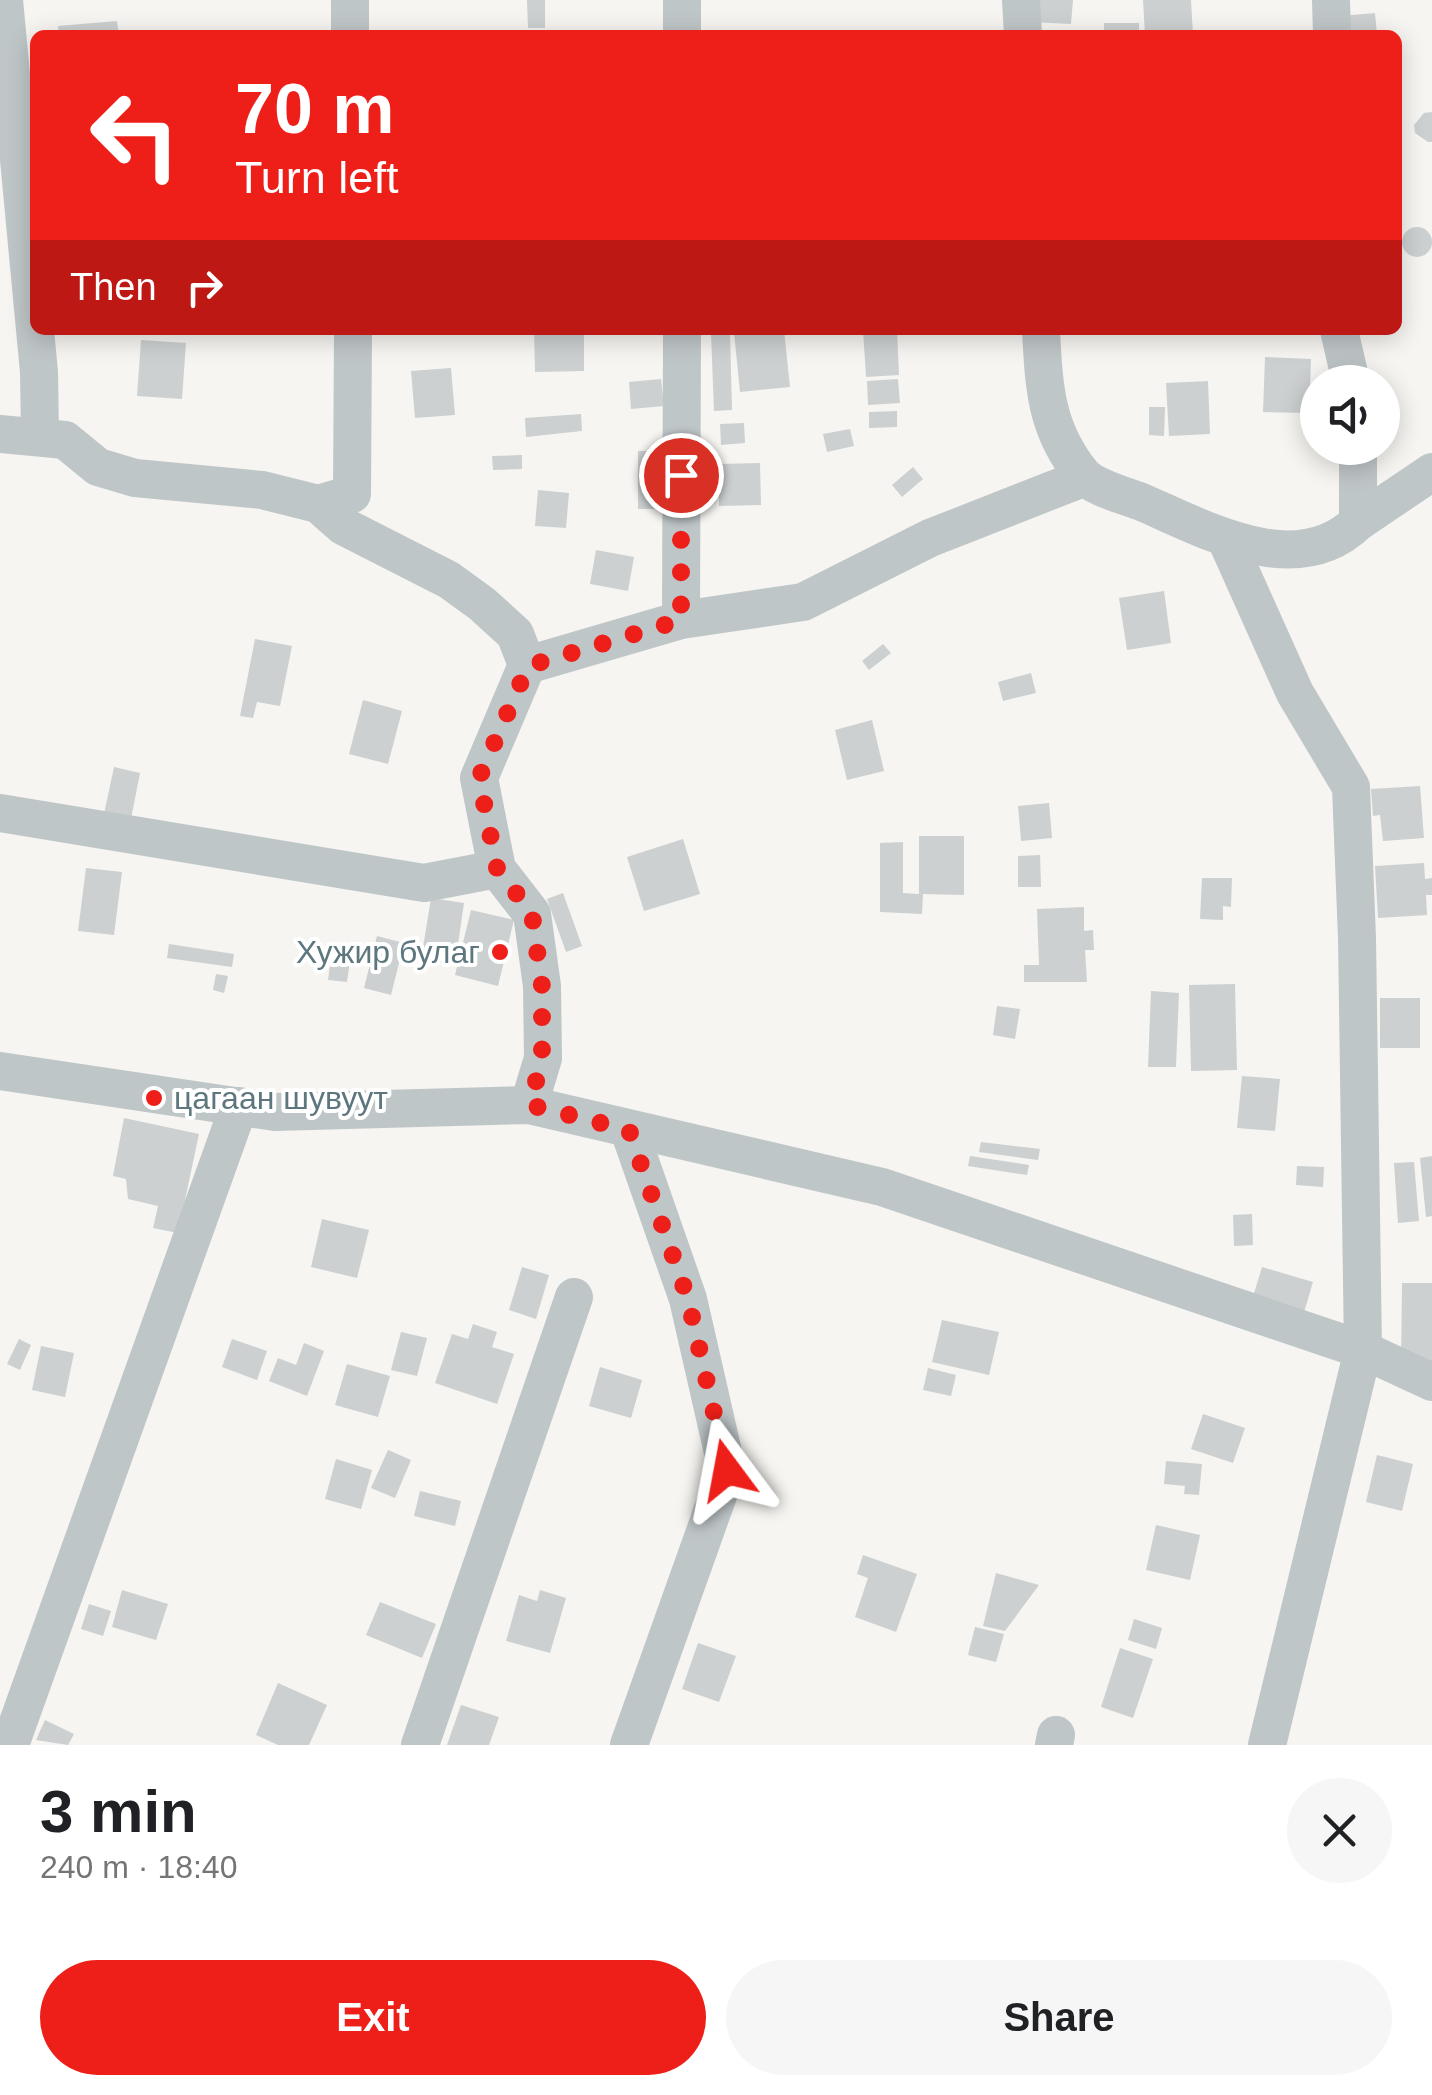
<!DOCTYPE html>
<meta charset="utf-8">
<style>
:root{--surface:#fff;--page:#f6f6f6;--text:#202124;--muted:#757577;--accent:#ee1f19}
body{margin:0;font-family:Helvetica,sans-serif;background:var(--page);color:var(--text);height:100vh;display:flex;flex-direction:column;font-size:38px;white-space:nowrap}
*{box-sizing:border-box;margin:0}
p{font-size:32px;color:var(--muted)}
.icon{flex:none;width:55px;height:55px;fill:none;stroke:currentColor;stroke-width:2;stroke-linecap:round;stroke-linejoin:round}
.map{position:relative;height:1745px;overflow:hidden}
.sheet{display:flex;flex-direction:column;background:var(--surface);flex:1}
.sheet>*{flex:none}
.guide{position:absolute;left:30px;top:30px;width:1372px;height:305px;border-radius:15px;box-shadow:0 5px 25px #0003;background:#ee1f19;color:#fff;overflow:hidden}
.tools{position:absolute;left:1300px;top:365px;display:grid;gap:20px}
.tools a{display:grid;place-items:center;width:100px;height:100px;border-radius:50%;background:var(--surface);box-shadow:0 5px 25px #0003;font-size:50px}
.pin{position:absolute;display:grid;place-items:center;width:85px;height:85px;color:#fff;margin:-42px;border:5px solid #fff;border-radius:50%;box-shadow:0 2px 10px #0007}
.me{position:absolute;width:110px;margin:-55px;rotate:347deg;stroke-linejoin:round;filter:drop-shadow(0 0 8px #0008)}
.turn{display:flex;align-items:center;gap:35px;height:210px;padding:0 40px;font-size:45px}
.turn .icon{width:130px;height:130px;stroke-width:2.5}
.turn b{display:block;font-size:70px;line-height:85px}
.then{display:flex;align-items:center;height:95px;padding:0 40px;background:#0003;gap:20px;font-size:38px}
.round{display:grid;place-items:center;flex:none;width:105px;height:105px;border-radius:52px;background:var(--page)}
.head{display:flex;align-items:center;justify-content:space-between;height:170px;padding:0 40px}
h1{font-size:60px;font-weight:800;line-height:75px}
.action{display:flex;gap:20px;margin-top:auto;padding:20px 40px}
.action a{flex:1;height:115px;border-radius:60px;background:var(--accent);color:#fff;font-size:40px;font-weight:800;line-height:115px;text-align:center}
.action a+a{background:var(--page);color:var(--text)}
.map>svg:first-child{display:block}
</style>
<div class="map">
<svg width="1432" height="1745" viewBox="0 0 1432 1745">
<rect width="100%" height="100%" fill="#f6f5f1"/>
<g fill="#ccd0d1">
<polygon points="527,0 545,0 545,28 528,28"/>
<polygon points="1032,0 1073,0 1071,24 1031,22"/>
<polygon points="1143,0 1191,0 1193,35 1145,35"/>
<polygon points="1375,13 1377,35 1342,35 1340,16"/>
<polygon points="117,21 119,35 59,35 58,26"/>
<rect x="1104" y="23" width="35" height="12"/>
<polygon points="1432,112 1432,142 1428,142 1415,133 1414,125 1424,113"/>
<circle cx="1417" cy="242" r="15"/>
<polygon points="534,330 584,330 584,371 535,372"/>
<polygon points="756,330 784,330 790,387 740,392 734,332"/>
<polygon points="863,330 897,330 899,375 866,377"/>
<polygon points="730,333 732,410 714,411 711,334"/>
<polygon points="141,340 186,343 182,399 137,396"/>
<polygon points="1265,357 1311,359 1309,413 1263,412"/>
<polygon points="451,368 455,415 415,418 411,371"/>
<polygon points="661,379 664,406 631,409 629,382"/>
<polygon points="898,379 900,403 868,405 867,381"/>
<polygon points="1208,381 1210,434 1169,436 1166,383"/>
<polygon points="1149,407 1165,407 1164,436 1149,435"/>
<polygon points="897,411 897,427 869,428 869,412"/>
<polygon points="581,414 582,431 526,437 525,418"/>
<polygon points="744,423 745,443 721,445 720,424"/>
<polygon points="850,429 854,446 827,452 823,434"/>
<polygon points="638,451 660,451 659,509 638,509"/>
<polygon points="522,455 522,469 493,470 492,456"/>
<polygon points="760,463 761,505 719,506 719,464"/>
<polygon points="913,467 923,479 902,497 892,485"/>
<polygon points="538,490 569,493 566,528 535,526"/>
<polygon points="596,550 634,557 628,591 590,584"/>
<polygon points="1164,591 1171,643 1127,650 1119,598"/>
<polygon points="255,639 292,646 280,706 257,702 253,718 240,716"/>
<polygon points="883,644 891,653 869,670 862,661"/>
<polygon points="1031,673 1036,693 1003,701 998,682"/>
<polygon points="363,700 402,711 388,764 349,754"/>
<polygon points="872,720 884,771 847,780 835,730"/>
<polygon points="114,767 140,773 131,819 104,814"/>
<polygon points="1420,786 1424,838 1383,841 1380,815 1373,816 1371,789"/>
<polygon points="1049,803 1052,838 1021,841 1018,806"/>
<polygon points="919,836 964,836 964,895 923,894 922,914 880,912 880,843 903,842 903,893 919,894"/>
<polygon points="683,839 700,894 644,911 627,857"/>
<polygon points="1040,855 1041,887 1018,887 1018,856"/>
<polygon points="1424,863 1425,879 1432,878 1432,895 1426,895 1427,915 1378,918 1375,866"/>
<polygon points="86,868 122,872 114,935 78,931"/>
<polygon points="1202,878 1232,878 1231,907 1223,906 1223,920 1200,919"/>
<polygon points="563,893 582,946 566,952 547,899"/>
<polygon points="431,898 464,903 455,965 421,960"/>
<polygon points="1084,907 1084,931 1093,930 1094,950 1085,950 1087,982 1024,982 1024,965 1039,965 1037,909"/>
<polygon points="471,910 514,920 498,986 455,975"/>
<polygon points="377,936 404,943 391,995 364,988"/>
<polygon points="169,944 234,954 232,967 167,958"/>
<polygon points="331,958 350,961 347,982 328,980"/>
<polygon points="216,974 228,976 224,993 213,990"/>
<polygon points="1235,984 1237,1070 1191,1071 1189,985"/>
<polygon points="1151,991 1179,993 1176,1067 1148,1067"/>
<rect x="1380" y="998" width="40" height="50"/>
<polygon points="997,1006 1020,1009 1015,1039 993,1035"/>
<polygon points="1242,1076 1280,1079 1275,1131 1237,1128"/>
<polygon points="124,1118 199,1134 178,1233 153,1228 158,1206 128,1199 126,1179 113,1176"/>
<polygon points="981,1142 1040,1149 1038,1160 979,1152"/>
<polygon points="970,1156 1029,1165 1027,1175 968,1166"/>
<polygon points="1432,1156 1432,1216 1426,1217 1420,1158"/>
<polygon points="1414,1162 1419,1221 1398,1223 1394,1163"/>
<polygon points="1297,1166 1324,1167 1323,1187 1296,1185"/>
<polygon points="1252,1214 1253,1245 1234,1246 1233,1215"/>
<polygon points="322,1219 369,1230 357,1278 311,1267"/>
<polygon points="522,1267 549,1275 536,1319 509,1310"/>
<polygon points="1262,1267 1313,1282 1303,1316 1252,1300"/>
<polygon points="1402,1283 1432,1283 1432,1366 1401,1366"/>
<polygon points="942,1320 999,1332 989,1375 932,1362"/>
<polygon points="473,1324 497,1332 492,1347 514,1354 497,1404 435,1383 452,1334 468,1339"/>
<polygon points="401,1332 427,1338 417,1376 391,1370"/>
<polygon points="19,1339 31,1345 20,1370 7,1364"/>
<polygon points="232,1339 267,1351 257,1380 222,1367"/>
<polygon points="304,1343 324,1351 307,1396 269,1381 278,1358 296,1365"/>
<polygon points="41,1346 74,1353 65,1397 32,1390"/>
<polygon points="347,1364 390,1376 378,1417 335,1405"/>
<polygon points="600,1367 642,1380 631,1418 589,1406"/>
<polygon points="928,1368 956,1375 951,1396 923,1390"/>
<polygon points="1203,1414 1245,1428 1233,1463 1191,1449"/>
<polygon points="388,1450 411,1460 395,1498 371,1488"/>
<polygon points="1377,1455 1413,1464 1402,1511 1366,1502"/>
<polygon points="336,1459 372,1470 361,1509 325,1499"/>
<polygon points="1166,1461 1202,1464 1199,1495 1184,1494 1185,1486 1164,1484"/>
<polygon points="420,1491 461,1501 455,1526 414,1516"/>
<polygon points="1156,1525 1200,1535 1190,1580 1146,1570"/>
<polygon points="863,1555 917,1574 896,1632 855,1617 868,1578 857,1574"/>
<polygon points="996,1573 1039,1585 1005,1631 983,1626"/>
<polygon points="122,1590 168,1604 156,1640 112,1627"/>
<polygon points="540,1590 566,1598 550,1653 506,1641 519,1595 537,1601"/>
<polygon points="380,1602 436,1624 422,1658 366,1635"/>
<polygon points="89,1604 111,1611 103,1636 81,1629"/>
<polygon points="1134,1619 1162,1628 1156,1649 1128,1640"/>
<polygon points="975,1627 1004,1634 996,1662 968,1655"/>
<polygon points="698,1643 736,1656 719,1702 682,1689"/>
<polygon points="1120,1648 1153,1659 1133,1718 1101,1707"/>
<polygon points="278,1683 327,1705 309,1745 278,1745 256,1735"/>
<polygon points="461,1705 499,1717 489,1745 447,1745"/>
<polygon points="45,1720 74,1734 68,1745 36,1740"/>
</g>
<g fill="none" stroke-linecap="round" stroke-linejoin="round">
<g stroke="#bfc6c8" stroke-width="38">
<polyline points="4,0 39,372 40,435"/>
<polyline points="1021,0 1023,35"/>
<polyline points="1331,0 1332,35"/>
<polyline points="350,35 350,0"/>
<polyline points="682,35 682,0"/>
<path d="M1041,330C1044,386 1045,428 1082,474C1093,488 1127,496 1144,503C1208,531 1298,581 1358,522V448"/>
<polyline points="1339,330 1351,382"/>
<polyline points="0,434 65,440 98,467 135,478 262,490 318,504 343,526 449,580 482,604 515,634 527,665 479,778 497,869 532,914 542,986 543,1058 529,1105"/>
<polyline points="318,504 352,494 353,330"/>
<polyline points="1358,522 1432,472"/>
<polyline points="1226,539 1295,693 1351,787 1357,938 1363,1350 1267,1745"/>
<polyline points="681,620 682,330"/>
<polyline points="527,665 681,620 803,602 930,538 1083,478"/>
<polyline points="0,813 424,883 497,869"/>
<polyline points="0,1071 275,1112 529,1105 882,1187 1363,1350 1432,1382"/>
<polyline points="10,1745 239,1106"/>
<polyline points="420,1745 574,1297"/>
<polyline points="629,1745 727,1470 688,1299 629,1130"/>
<polyline points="1054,1745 1056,1735"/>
</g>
</g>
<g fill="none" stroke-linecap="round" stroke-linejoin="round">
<polyline stroke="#ee1f19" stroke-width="18" stroke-dasharray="0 32.4" points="681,475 681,620 528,666 479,778 497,868 532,914 542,986 542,1058 530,1105 629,1130 688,1299 727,1470"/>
</g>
<g fill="#ee1f19" stroke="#fff" stroke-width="4">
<circle cx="500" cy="952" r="10"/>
<circle cx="154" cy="1098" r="10"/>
</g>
<g text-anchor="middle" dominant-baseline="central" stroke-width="8" stroke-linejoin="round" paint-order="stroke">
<g font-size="32" fill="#5e777f" stroke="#fff" text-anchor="end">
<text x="480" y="952">Хужир булаг</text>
<text x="174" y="1098" text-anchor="start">цагаан шувуут</text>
</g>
</g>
</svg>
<div class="tools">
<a><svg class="icon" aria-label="sound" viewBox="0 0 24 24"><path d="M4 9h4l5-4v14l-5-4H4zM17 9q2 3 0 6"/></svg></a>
</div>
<div class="pin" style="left:681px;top:475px;background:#d93025"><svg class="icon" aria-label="arrive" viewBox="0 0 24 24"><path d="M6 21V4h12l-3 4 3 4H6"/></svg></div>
<svg class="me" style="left:727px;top:1470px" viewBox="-20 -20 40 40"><path d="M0-17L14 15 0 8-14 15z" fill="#ee1f19" stroke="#fff" stroke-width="4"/></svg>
<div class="guide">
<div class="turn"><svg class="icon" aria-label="left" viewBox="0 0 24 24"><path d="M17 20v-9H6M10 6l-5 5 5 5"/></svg><div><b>70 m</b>Turn left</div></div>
<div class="then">Then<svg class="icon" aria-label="right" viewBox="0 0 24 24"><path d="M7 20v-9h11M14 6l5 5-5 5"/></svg></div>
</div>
</div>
<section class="sheet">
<div class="head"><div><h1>3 min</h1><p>240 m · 18:40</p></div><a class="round"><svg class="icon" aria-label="close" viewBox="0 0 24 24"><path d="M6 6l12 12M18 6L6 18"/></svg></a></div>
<div class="action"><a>Exit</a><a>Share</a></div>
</section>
